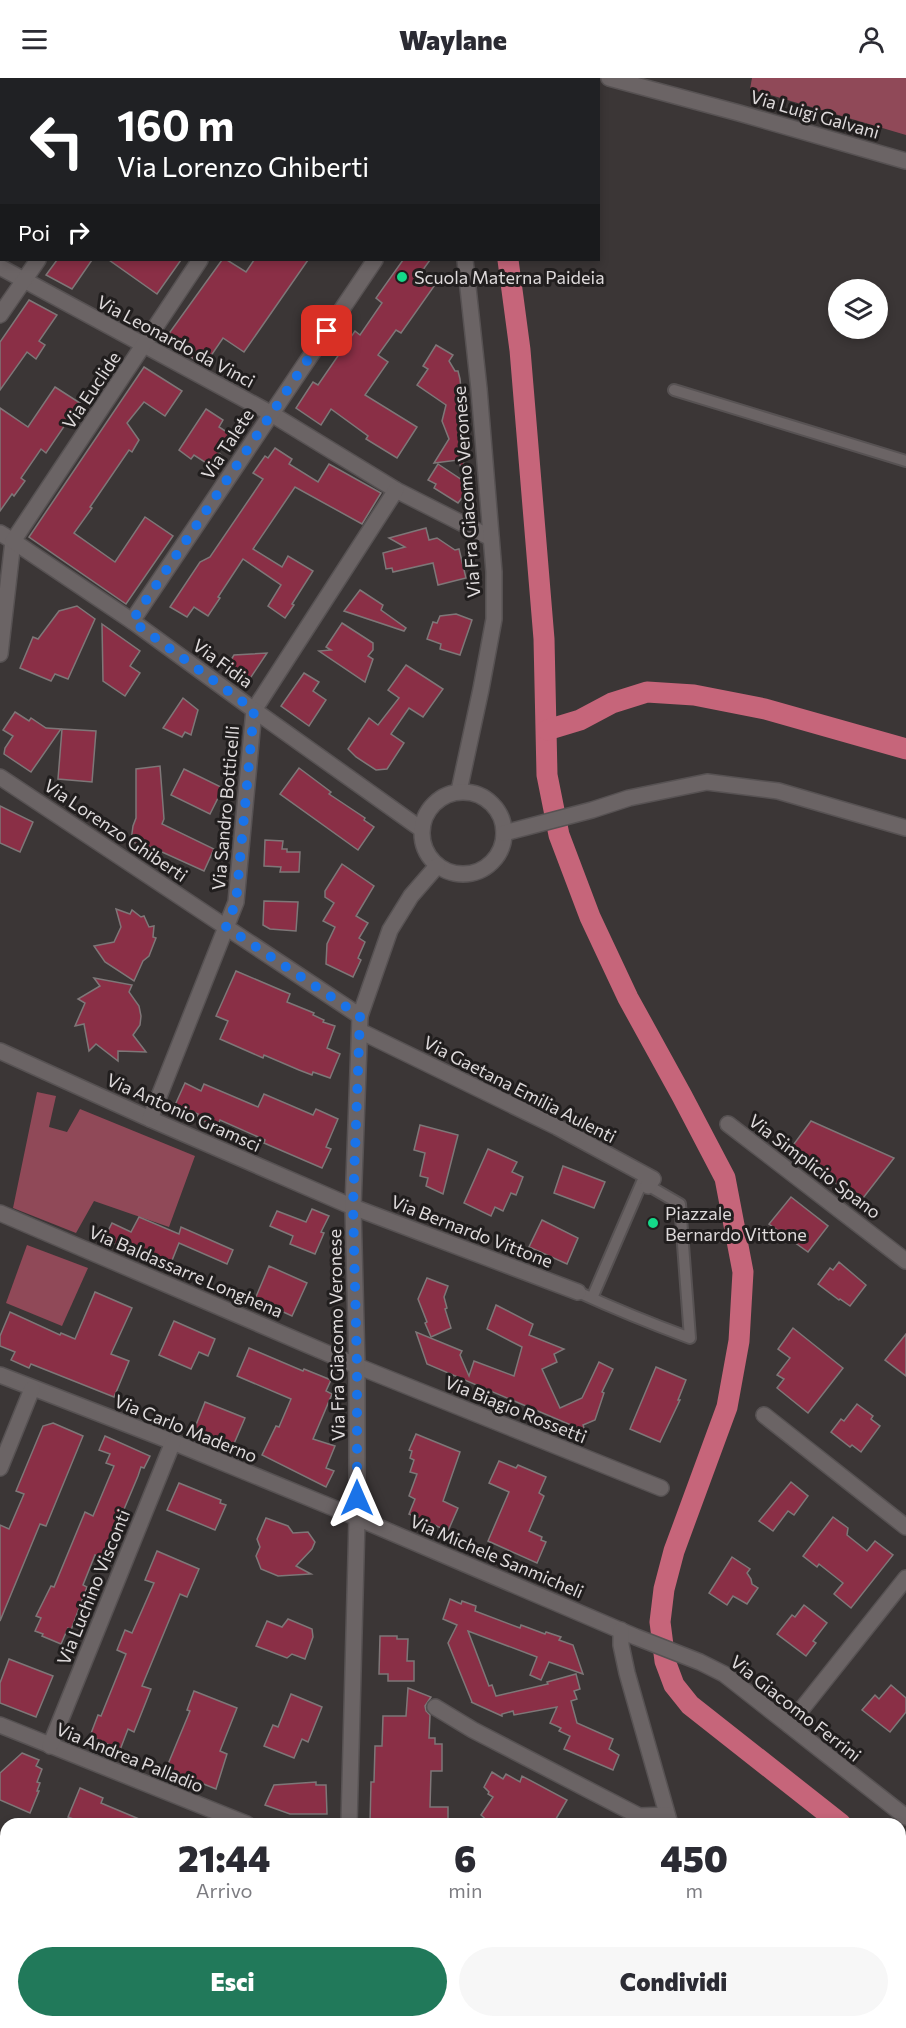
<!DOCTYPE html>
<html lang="it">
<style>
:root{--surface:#fff;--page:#f7f7f7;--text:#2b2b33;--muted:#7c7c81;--accent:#21795a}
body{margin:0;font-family:Commissioner,sans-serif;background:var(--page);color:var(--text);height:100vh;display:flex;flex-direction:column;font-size:22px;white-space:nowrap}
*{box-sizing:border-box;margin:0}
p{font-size:20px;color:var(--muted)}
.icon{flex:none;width:33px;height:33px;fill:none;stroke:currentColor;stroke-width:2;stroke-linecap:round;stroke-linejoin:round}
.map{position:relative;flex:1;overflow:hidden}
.details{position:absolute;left:0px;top:1740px;width:906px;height:210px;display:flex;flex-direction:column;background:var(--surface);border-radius:18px 18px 0 0;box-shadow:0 3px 9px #0003}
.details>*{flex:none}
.top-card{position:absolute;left:0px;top:0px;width:600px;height:183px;box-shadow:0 3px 9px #0003;background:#202124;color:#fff;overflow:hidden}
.controls{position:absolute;left:828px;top:201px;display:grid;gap:12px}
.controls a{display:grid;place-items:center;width:60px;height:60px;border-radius:50%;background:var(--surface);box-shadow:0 3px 9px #0003;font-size:30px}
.pin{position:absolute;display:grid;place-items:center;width:51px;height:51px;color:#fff;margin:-26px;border-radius:12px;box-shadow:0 3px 9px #0006}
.me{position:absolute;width:66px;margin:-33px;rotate:0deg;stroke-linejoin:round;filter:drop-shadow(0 0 4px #0008)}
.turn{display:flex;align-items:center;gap:21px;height:126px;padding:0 18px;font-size:27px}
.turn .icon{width:78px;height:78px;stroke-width:2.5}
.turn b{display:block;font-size:42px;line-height:51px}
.then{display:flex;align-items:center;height:57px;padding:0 18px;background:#0003;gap:12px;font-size:22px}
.eta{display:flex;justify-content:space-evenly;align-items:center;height:102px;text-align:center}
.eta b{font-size:36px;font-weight:800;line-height:42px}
.button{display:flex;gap:12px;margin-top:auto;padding:12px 18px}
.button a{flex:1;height:69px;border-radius:36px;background:var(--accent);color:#fff;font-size:24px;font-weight:800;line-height:69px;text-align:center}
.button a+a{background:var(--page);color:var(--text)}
header{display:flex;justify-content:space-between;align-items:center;height:78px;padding:0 18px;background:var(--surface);font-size:27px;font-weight:800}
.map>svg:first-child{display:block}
</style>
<header><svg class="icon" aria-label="menu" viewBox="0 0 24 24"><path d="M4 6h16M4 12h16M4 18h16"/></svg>Waylane<svg class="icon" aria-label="person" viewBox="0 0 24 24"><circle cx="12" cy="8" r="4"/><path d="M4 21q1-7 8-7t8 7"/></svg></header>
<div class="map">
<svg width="906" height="1950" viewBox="0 0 906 1950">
<rect width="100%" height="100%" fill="#3b3636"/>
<g fill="#904958">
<polygon points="752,0 906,0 906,57 750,11"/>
<polygon points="37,1014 56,1018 49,1049 67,1054 80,1031 195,1078 169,1149 94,1123 76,1155 13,1130"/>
<polygon points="27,1167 88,1190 62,1248 6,1225"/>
</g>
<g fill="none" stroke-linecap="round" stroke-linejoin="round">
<g stroke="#c6657a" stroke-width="21">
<polyline points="458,0 458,2"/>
<polyline points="508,182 520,272 544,561 547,697 559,757 590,839 628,920 682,1018 725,1100 743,1194 739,1263 727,1329 674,1473 664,1511 660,1544 665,1583 674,1607 690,1627 841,1746"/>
<polyline points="547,652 580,642 612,625 647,614 694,617 765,631 906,671"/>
<polyline points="900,1793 906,1797"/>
</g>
</g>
<g fill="#8a2f46" stroke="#7e7778" stroke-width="1.5">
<polygon points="57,182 92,182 72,211 46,197"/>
<polygon points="109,182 181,182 157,216"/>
<polygon points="222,182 227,182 246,194 254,182 308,182 244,274 223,260 204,288 165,261"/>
<polygon points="403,182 430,182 422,193 437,204 401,255 396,252 378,277 388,284 365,317 417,349 397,380 366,361 368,358 331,331 321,347 296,330 313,304 318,307 355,253 360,257 382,225 376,220"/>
<polygon points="29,222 57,237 39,263 45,267 36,281 27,274 0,312 0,264"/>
<polygon points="436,267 453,277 449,283 455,293 458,293 460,301 461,311 459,312 464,391 462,392 458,382 434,385 449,361 442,343 446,327 417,307 428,291 423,288"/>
<polygon points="144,289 182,313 165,338 144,324 127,345 139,362 132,374 129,372 90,429 92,430 74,455 115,484 145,439 173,458 126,526 29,459"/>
<polygon points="55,309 80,325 46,375 41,371 21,400 25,403 14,418 12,416 0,433 0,330 28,349"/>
<polygon points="206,331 223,342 219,349 230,356 218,374 222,378 214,390 194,377 191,381 179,372"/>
<polygon points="275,370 292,381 289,386 318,404 329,386 381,415 362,446 295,409 253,471 282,489 288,478 313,493 292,526 294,527 285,540 268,528 281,507 243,481 218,519 220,520 208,538 194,529 187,539 170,529 200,484 210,479 263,401 253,395 265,378 268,380"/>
<polygon points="438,386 471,408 458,425 434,410 436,406 428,402"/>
<polygon points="426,450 429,462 437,460 455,472 459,471 466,500 438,507 433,485 393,494 392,490 386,491 383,475 405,469 389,460"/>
<polygon points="360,512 383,527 381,532 406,550 404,553 344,533"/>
<polygon points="77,528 95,541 68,601 55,596 51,603 20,590 33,559 38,561 59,533"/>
<polygon points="456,536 472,542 460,577 440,571 441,566 427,561 433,544 437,545 440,538"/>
<polygon points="342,545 373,565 373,572 368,578 373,581 365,604 319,573 331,572 326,569"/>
<polygon points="102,546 140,573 130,588 140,595 125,618 103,603"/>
<polygon points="267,575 247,605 226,590 234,577"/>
<polygon points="406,587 443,611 423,639 409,630 391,656 404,665 387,691 376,692 356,679 348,671 369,640 378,647 399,620 388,612"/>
<polygon points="304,595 319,604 313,613 326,622 309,648 281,628"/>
<polygon points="183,620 198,632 191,657 185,654 182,659 163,650"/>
<polygon points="15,634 29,643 31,640 46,650 61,651 31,694 4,676 5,670 13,658 3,652"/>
<polygon points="62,651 96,653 92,704 58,701"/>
<polygon points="160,688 164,741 162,746 214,771 204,793 151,769 150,772 131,763 133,748 136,740 136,691"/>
<polygon points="299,690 331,714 329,716 365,740 364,742 374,749 358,772 280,716"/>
<polygon points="184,691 223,710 210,736 171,717"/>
<polygon points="0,728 33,744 20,774 0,765"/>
<polygon points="265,762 283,763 282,771 287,771 287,774 300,774 299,794 280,794 281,789 264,788"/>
<polygon points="342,786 374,808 356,838 368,845 359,860 365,864 358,880 361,882 353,899 326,886 327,866 335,849 323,843 334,825 325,819 325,813"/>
<polygon points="264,823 298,824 296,853 270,851 263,847"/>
<polygon points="116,831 130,836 132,832 141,839 144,838 149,849 154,848 153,859 156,860 149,878 143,883 134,903 105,884 94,868 114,864 121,849"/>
<polygon points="236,893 290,916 287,924 314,935 313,937 324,942 323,944 335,948 327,970 340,976 330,1000 313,994 312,997 299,992 264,977 263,980 220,961 228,943 216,938"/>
<polygon points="94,900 132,907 129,914 139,928 141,938 140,947 133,957 146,974 118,973 118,983 96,966 89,973 84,946 75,948 85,925 78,921 100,908"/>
<polygon points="185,1005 201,1013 204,1006 258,1029 264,1016 313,1037 316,1031 338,1041 326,1069 331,1071 322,1090 264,1065 265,1062 220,1042 217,1049 197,1040 198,1036 175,1027"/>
<polygon points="811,1043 894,1080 860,1124 791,1070"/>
<polygon points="420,1047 458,1057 443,1116 426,1108 428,1100 420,1098 425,1075 414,1072"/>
<polygon points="488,1071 517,1084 512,1094 523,1099 516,1117 511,1115 503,1133 495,1129 491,1138 464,1125"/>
<polygon points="563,1088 605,1104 594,1130 554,1115"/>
<polygon points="791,1119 828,1148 808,1174 769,1146"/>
<polygon points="312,1131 329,1138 321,1154 324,1155 315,1176 290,1166 293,1158 270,1148 277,1133 306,1144"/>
<polygon points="139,1139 179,1156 181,1149 233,1172 227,1186 179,1165 169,1190 104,1161 112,1145 131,1154"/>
<polygon points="542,1142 578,1160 567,1186 529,1169"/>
<polygon points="839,1184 866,1207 850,1228 840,1221 839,1222 818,1206 830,1190 833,1192"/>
<polygon points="269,1188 307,1205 292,1238 255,1221"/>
<polygon points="427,1200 448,1208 444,1219 447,1230 445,1231 451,1250 431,1259 425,1245 427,1244 418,1221"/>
<polygon points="95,1214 132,1230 111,1276 129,1283 114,1319 31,1286 29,1290 11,1282 15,1274 0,1268 0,1258 10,1234 60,1257 61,1255 75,1261"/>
<polygon points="496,1227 533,1246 529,1257 564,1271 554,1276 557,1284 542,1291 560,1330 582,1320 599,1284 613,1291 602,1314 604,1315 595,1342 583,1347 585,1353 427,1286 416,1254 462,1273 460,1277 469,1298 474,1283 514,1298 522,1269 487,1251"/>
<polygon points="174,1243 215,1261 208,1278 199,1274 191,1291 159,1277"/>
<polygon points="793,1250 843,1290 808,1335 777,1310 784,1301 777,1297 790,1280 778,1271"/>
<polygon points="906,1256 906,1298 885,1282"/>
<polygon points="249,1270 303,1293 304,1291 331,1302 326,1313 332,1316 313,1361 335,1368 326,1390 334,1393 326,1409 262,1377 276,1348 279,1349 291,1321 237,1298"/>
<polygon points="656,1289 686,1302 678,1322 680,1322 660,1364 630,1351"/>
<polygon points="205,1324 245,1340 233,1368 194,1352"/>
<polygon points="857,1326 873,1338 871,1341 880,1348 861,1374 852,1367 850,1369 831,1354 841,1341 844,1343"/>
<polygon points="53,1345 83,1358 46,1448 40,1446 0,1543 0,1447 9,1451 24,1416 16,1413 43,1348"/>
<polygon points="416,1356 460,1374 443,1423 458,1430 448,1453 409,1436 415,1421 409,1418 417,1396 410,1394 414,1382 410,1380 412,1373 409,1372"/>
<polygon points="105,1358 150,1378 144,1390 141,1389 138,1398 117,1448 120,1449 107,1482 95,1477 83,1507 87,1509 71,1552 68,1550 61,1566 42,1558 43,1556 35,1553 41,1540 36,1538 51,1508 54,1509 85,1434 93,1438 114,1388 106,1385 110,1376 99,1372"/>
<polygon points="499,1383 516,1390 518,1387 546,1399 539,1415 544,1418 529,1453 542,1459 541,1462 546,1464 537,1485 488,1463 509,1414 489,1405"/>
<polygon points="791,1404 808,1418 794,1437 788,1433 773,1453 759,1443"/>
<polygon points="179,1405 221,1422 220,1425 226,1427 215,1452 167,1432"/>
<polygon points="833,1439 848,1450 847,1457 867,1473 875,1463 893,1477 851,1530 834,1516 843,1505 819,1486 817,1489 803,1478"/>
<polygon points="266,1440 288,1448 293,1455 308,1454 315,1464 312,1471 296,1488 311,1496 278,1498 261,1491 256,1478 260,1469 257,1461"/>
<polygon points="157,1473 199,1491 187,1519 180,1516 142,1608 151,1611 134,1654 128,1651 120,1672 90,1658 98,1637 101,1638 126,1576 117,1572 125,1552 132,1555 154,1505 145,1502"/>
<polygon points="732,1479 750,1491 747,1495 751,1501 752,1506 758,1510 747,1526 733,1518 727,1527 709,1515"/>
<polygon points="450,1521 461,1526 462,1523 476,1528 475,1533 520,1550 521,1547 545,1556 546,1554 561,1559 559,1562 573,1567 583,1596 549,1584 541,1602 530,1597 537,1579 468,1553 489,1608 492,1607 496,1618 548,1606 547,1604 576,1596 580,1611 574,1613 577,1621 571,1623 577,1645 613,1661 609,1671 619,1677 613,1692 564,1671 570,1658 559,1653 561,1650 550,1645 557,1629 514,1637 513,1633 502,1636 502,1638 471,1624 472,1624 448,1565 457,1547 443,1541"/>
<polygon points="804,1527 827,1545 813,1563 816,1565 806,1578 777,1556 792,1537 795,1539"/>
<polygon points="288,1541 312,1551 313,1559 305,1581 292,1576 287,1580 256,1568 267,1543 282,1549"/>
<polygon points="380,1558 397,1558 397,1561 408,1561 407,1583 414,1583 414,1603 388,1603 388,1596 379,1596"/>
<polygon points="9,1581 53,1598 36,1639 0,1625 0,1605"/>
<polygon points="891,1607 906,1620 906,1634 890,1654 862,1632 875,1617 879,1621"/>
<polygon points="408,1610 431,1619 425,1628 426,1633 430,1637 429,1660 435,1660 435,1666 442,1666 442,1693 431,1693 430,1729 448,1729 448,1746 370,1746 371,1704 374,1704 375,1668 382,1668 383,1638 406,1638"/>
<polygon points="194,1613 237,1630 220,1673 227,1676 216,1711 166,1691 190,1633 187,1632"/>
<polygon points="291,1616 322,1629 308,1664 302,1661 294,1680 264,1668 273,1647 278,1649"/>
<polygon points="22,1675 39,1682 36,1688 42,1691 37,1704 40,1705 37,1713 39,1713 30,1735 0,1722 0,1695"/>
<polygon points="492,1694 503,1701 506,1696 520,1704 522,1698 567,1722 553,1746 491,1746 481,1737 493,1719 488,1716 489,1714 484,1709"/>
<polygon points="316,1704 316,1707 326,1707 327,1736 290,1736 265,1727 274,1707"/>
<polygon points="80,1710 103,1720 101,1725 151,1746 86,1746 68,1739"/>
</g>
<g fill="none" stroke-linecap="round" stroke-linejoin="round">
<defs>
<g id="service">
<polyline points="674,312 906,383"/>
<path d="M578,1214C615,1231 652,1246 690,1260L680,1126L642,1104L592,1220"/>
</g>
<g id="minor">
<polyline points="223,0 225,2"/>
<polyline points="609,0 739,35 906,83"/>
<polyline points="155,2 156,0"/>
<polyline points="0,189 270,335 396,412 491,460"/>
<polyline points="0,237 38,182"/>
<polyline points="0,455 13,463 0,576"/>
<polyline points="132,543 375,182"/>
<polyline points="0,699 360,938"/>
<polyline points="360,953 557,1049 653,1101 648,1108"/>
<polyline points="0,973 150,1041 353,1129 578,1214"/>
<polyline points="150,1041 236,824 254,632 396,412"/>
<polyline points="728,1046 906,1183"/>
<polyline points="0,1135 357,1288 661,1410"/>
<polyline points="0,1297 173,1364 341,1433 636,1559 700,1584 724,1596 906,1739"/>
<polyline points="764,1337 906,1449"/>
<polyline points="0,1390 32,1311"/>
<polyline points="621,1552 621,1567 627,1595 670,1746"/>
<polyline points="435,1629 473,1652 639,1738 667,1737"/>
<polyline points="0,1647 247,1746"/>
<polyline points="789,1647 906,1500"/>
<polyline points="50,1668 173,1364"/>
<polyline points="0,1805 6,1807"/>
</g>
<g id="tertiary">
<polyline points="410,0 410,2"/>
<polyline points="319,2 320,0"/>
<polyline points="200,182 13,463 132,543 254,632 421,751"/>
<polyline points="459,713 481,611 494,541 494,494 479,311 465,182"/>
<circle cx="463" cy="755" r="41"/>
<polyline points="504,755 592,732 629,720 707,704 778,713 906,750"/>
<polyline points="349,1746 357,1441 357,1288 353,1129 360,938 390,852 411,818 437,788"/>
<polyline points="333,1950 338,1944"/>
</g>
</defs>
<use href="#service" stroke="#575253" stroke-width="14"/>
<use href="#minor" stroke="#575253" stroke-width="18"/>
<use href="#tertiary" stroke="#575253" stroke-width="18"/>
<use href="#service" stroke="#6b6465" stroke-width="10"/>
<use href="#minor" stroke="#6b6465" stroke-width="15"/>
<use href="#tertiary" stroke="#6b6465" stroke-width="15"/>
</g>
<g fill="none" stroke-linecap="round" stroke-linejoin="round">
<polyline stroke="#1a73e8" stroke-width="10" stroke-dasharray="0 18" points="327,253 132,543 254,632 236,824 226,849 360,938 353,1128 357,1288 357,1420"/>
</g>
<g fill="#14d989" stroke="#211e1e" stroke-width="2">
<circle cx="402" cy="199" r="6"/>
<circle cx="653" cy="1145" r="6"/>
</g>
<g text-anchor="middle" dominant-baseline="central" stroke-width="6" stroke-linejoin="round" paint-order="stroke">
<g font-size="18" fill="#dedadb" stroke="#211e1e">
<text transform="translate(815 36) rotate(16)">Via Luigi Galvani</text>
<text transform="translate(176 263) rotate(28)">Via Leonardo da Vinci</text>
<text transform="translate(91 312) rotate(-56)">Via Euclide</text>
<text transform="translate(227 366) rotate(-57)">Via Talete</text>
<text transform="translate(466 414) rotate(-94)">Via Fra Giacomo Veronese</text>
<text transform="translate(223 585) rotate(36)">Via Fidia</text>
<text transform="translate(225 730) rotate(-85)">Via Sandro Botticelli</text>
<text transform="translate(116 752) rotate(34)">Via Lorenzo Ghiberti</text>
<text transform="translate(520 1011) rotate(27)">Via Gaetana Emilia Aulenti</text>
<text transform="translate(184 1034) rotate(24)">Via Antonio Gramsci</text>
<text transform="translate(815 1088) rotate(37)">Via Simplicio Spano</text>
<text transform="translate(472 1153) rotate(21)">Via Bernardo Vittone</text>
<text transform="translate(186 1193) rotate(23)">Via Baldassarre Longhena</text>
<text transform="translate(336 1257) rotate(-91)">Via Fra Giacomo Veronese</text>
<text transform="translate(516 1331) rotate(22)">Via Biagio Rossetti</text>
<text transform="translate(186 1350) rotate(22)">Via Carlo Maderno</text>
<text transform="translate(497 1478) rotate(23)">Via Michele Sanmicheli</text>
<text transform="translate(93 1509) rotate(-68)">Via Luchino Visconti</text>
<text transform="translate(796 1630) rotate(38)">Via Giacomo Ferrini</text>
<text transform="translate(130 1679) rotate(22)">Via Andrea Palladio</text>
</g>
<g font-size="18" fill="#dedadb" stroke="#211e1e" text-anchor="start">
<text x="414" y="199">Scuola Materna Paideia</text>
<text x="665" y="1135">Piazzale<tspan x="665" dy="21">Bernardo Vittone</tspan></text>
</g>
</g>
</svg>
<div class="controls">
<a><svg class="icon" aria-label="layers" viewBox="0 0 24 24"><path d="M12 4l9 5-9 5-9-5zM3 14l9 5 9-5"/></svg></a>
</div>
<div class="pin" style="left:327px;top:253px;background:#d93025"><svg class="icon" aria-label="arrive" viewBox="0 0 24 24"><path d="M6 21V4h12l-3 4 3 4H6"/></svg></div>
<svg class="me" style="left:357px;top:1420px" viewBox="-20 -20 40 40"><path d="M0-17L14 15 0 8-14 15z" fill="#1a73e8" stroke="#fff" stroke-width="4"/></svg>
<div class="top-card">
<div class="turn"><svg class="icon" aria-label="left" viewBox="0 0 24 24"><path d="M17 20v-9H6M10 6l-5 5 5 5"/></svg><div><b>160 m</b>Via Lorenzo Ghiberti</div></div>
<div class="then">Poi<svg class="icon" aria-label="right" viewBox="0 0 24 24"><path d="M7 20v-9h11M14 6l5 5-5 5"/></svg></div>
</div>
<section class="details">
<div class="eta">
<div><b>21:44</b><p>Arrivo</p></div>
<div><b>6</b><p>min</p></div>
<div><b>450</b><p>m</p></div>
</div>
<div class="button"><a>Esci</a><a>Condividi</a></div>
</section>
</div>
